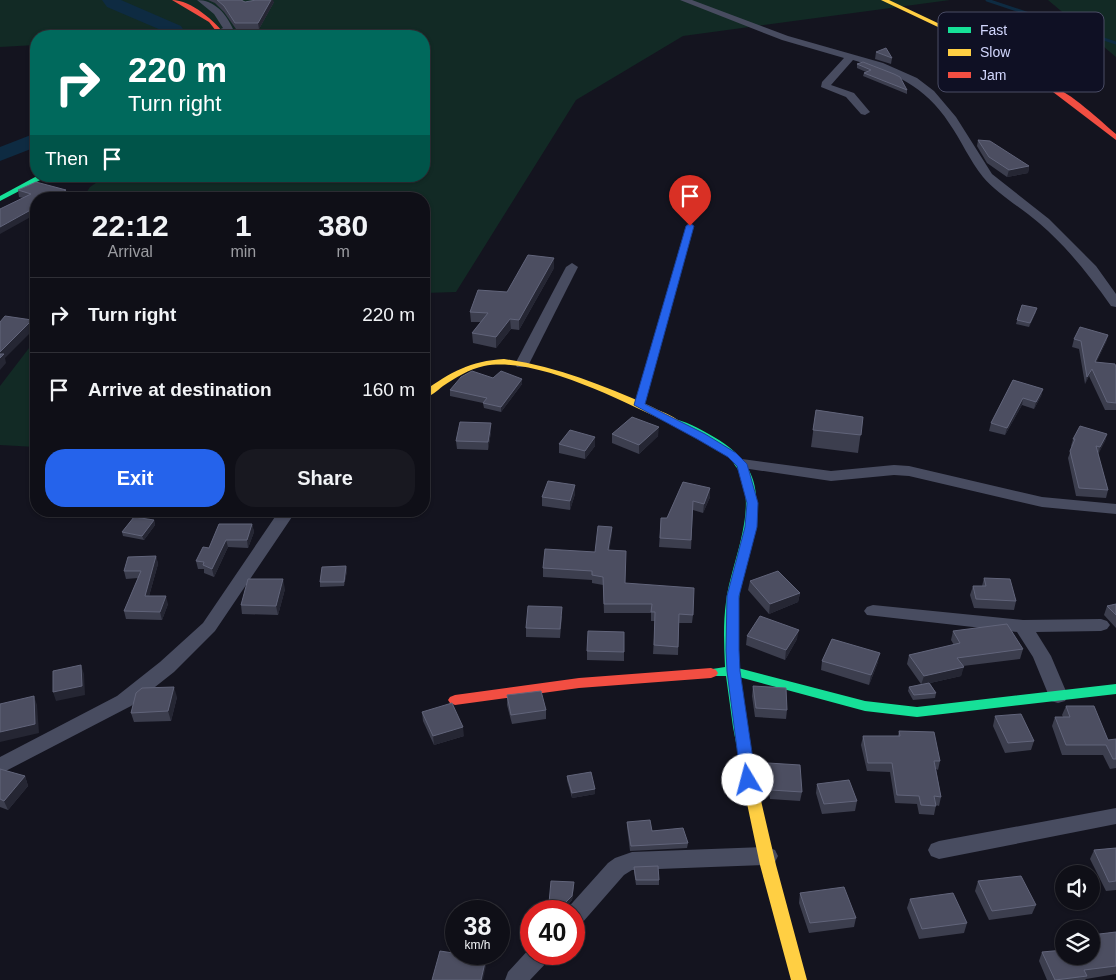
<!DOCTYPE html>
<style>
:root{--surface:#0f0f17;--page:#181820;--text:#f1f3f6;--muted:#9b9ca1;--line:#2f2f36;--accent:#2563eb}
body{margin:0;font-family:Helvetica,sans-serif;background:var(--page);color:var(--text);height:100vh;display:flex;flex-direction:column;font-size:19px;white-space:nowrap}
*{box-sizing:border-box;margin:0}
p{font-size:16px;color:var(--muted)}
.icon{flex:none;width:28px;height:28px;fill:none;stroke:currentColor;stroke-width:2;stroke-linecap:round;stroke-linejoin:round}
.map{position:relative;flex:1;overflow:hidden}
.side{position:absolute;left:30px;top:192px;width:400px;height:325px;display:flex;flex-direction:column;background:var(--surface);border-radius:20px;box-shadow:0 1px 4px #0004,0 0 0 1px var(--line)}
.side>*{flex:none}
.banner{position:absolute;left:30px;top:30px;width:400px;height:152px;border-radius:20px;box-shadow:0 1px 4px #0004,0 0 0 1px var(--line);background:#00695c;color:#fff;overflow:hidden}
.buttons{position:absolute;left:1055px;top:865px;display:grid;gap:10px}
.buttons a{display:grid;place-items:center;width:45px;height:45px;border-radius:50%;background:var(--surface);box-shadow:0 1px 4px #0004,0 0 0 1px var(--line);font-size:25px}
.speed{position:absolute;left:445px;top:900px;display:flex;gap:10px;font-size:25px;font-weight:700;text-align:center}
.speed>*{display:grid;place-content:center;width:65px;height:65px;border-radius:50%;background:var(--surface);box-shadow:0 1px 4px #0004,0 0 0 1px var(--line);line-height:1}
.speed small{font-size:12px;font-weight:400}
.speed .limit{border:8px solid #d22;background:#fff;color:#111}
.pin{position:absolute;display:grid;place-items:center;width:42px;height:42px;color:#fff;margin:-51px -21px;border-radius:50% 50% 50% 0;rotate:-45deg;box-shadow:0 0 5px #0007}
.pin .icon{rotate:45deg}
.me{position:absolute;width:55px;margin:-28px;rotate:352deg;stroke-linejoin:round;filter:drop-shadow(0 0 4px #0008)}
.turn{display:flex;align-items:center;gap:18px;height:105px;padding:0 15px;font-size:22px}
.turn .icon{width:65px;height:65px;stroke-width:2.5}
.turn b{display:block;font-size:35px;line-height:42px}
.then{display:flex;align-items:center;height:48px;padding:0 15px;background:#0003;gap:10px;font-size:19px}
.eta{display:flex;justify-content:space-evenly;align-items:center;height:85px;text-align:center}
.eta b{font-size:30px;font-weight:600;line-height:35px}
.cta{display:flex;gap:10px;margin-top:auto;padding:10px 15px}
.cta a{flex:1;height:58px;border-radius:20px;background:var(--accent);color:#fff;font-size:20px;font-weight:600;line-height:58px;text-align:center}
.cta a+a{background:var(--page);color:var(--text)}
ul{padding:0;list-style:none}
li{display:flex;align-items:center;gap:15px;height:75px;padding:0 15px;border-top:1px solid var(--line)}
li div{flex:1}
li b{display:block;font-size:19px}
li em{font-style:normal}
.map>svg:first-child{display:block}
</style>
<div class="map">
<svg width="1116" height="980" viewBox="0 0 1116 980">
<rect width="100%" height="100%" fill="#14141f"/>
<g fill="#122a25">
<polygon points="0,0 950,0 683,36 576,100 456,292 424,293 424,199 82,199 90,187 106,176 424,176 424,36 250,36 250,33 193,36 36,36 36,45 0,47"/>
<polygon points="1048,0 1116,0 1116,57"/>
<polygon points="36,339 36,447 0,445 0,386"/>
</g>
<g fill="none" stroke-linecap="round" stroke-linejoin="round">
<polyline stroke="#0e2b42" stroke-width="3" points="987,0 1116,43"/>
<g fill="#0e2b42" fill-rule="evenodd">
<polygon points="102,0 121,0 181,26 187,36 169,36 168,33 107,7"/>
<polygon points="36,133 36,147 0,161 0,147"/>
</g>
<polygon fill="#484c60" fill-rule="evenodd" points="690,224 693,226 642,405 639,407 637,406 636,405 687,226"/>
<g fill="#484c60" fill-rule="evenodd">
<path d="M197,0C214,0 226,13 233,29C230,33 223,35 218,34V30L223,28L214,14Z"/>
<path d="M680,0H692L788,36L883,63L917,78L934,91L956,117L992,174L1049,219L1096,266L1116,294V307L1111,306C1090,276 1067,247 1039,223C1023,209 996,193 983,177C970,161 961,140 949,123C925,86 893,72 853,60L831,85L854,93L870,112L865,115L861,114L846,97L821,87L822,82L844,58L782,40Z"/>
<polygon points="572,263 578,267 529,364 527,367 517,367 515,364 566,267"/>
<polygon points="742,459 831,471 894,465 909,466 1042,497 1116,504 1116,514 1042,507 909,476 894,475 831,481 736,467 734,464 736,461"/>
<polygon points="279,511 296,511 215,631 174,672 131,706 0,774 0,757 117,696 160,662 203,623"/>
<polygon points="873,605 1023,620 1101,619 1107,621 1110,625 1107,629 1101,631 1036,632 1051,656 1068,696 1065,701 1058,703 1051,701 1033,657 1017,632 867,615 864,611 867,607"/>
<polygon points="1116,808 1116,824 939,859 931,856 928,850 931,844 939,841"/>
<polygon points="767,847 775,850 778,856 775,862 767,865 632,870 624,875 582,923 574,926 574,911 565,911 608,863 615,858 632,852"/>
<polygon points="531,947 531,954 552,954 548,961 530,980 505,980 508,972"/>
</g>
<g fill="#16e098" fill-rule="evenodd">
<polygon points="37,176 48,176 0,201 0,196"/>
<path d="M675,419C690,423 706,432 719,440C778,477 752,527 742,580C736,609 736,638 738,668L865,701L917,707L1116,684V694L917,717L865,711L739,677L755,775L753,779L748,781L743,779L733,727L726,676H706L704,673L706,670L725,667C724,645 723,624 726,602C731,561 762,503 735,465C721,445 693,434 671,424L670,422L671,420Z"/>
</g>
<g fill="#ffcf43" fill-rule="evenodd">
<polygon points="881,0 889,0 1020,62 1060,90 1053,92 1016,64"/>
<path d="M504,359C555,366 602,385 650,406C659,411 673,415 680,422L675,425L671,424C623,402 537,356 484,366C469,369 455,378 443,386C437,391 431,396 424,398V391C451,372 470,361 504,359Z"/>
<polygon points="748,769 753,771 755,775 776,865 807,980 791,980 760,865 741,775 743,771"/>
</g>
<g fill="#f24e42" fill-rule="evenodd">
<path d="M172,0C191,0 215,21 226,36H220L209,22Z"/>
<path d="M1053,88C1066,88 1105,125 1116,134V140L1053,92Z"/>
<polygon points="711,668 716,670 718,673 716,676 711,678 579,688 455,705 450,703 448,700 450,697 455,695 579,678"/>
</g>
</g>
<g fill="#3c3e4e">
<polygon points="208,0 241,0 245,2 274,2 259,29 236,29 224,12 215,3"/>
<polygon points="876,52 892,58 891,64 875,59"/>
<polygon points="863,62 907,90 907,94 863,76 864,73 866,72 857,68 857,64"/>
<polygon points="978,140 1029,166 1028,173 1007,177 987,163 977,146"/>
<polygon points="18,190 68,197 23,198 19,197"/>
<polygon points="554,268 519,330 511,329 496,348 473,343 472,333 481,322 471,322 470,312"/>
<polygon points="1022,305 1036,312 1029,327 1016,324"/>
<polygon points="1108,335 1106,342 1096,362 1116,368 1116,410 1105,410 1089,376 1085,384 1079,349 1072,347 1074,339"/>
<polygon points="493,378 522,384 501,412 484,408 483,403 450,396 450,390"/>
<polygon points="1013,380 1043,389 1041,396 1034,409 1022,405 1005,435 989,431 991,423"/>
<polygon points="816,410 863,417 858,453 811,447"/>
<polygon points="491,432 488,450 457,449 456,441"/>
<polygon points="612,434 658,436 639,454 612,443"/>
<polygon points="1107,434 1105,441 1098,454 1108,490 1106,498 1076,496 1068,458 1072,447 1071,446 1073,439"/>
<polygon points="559,444 595,446 585,459 559,453"/>
<polygon points="710,488 710,497 703,513 693,510 691,549 659,547 661,518 667,518"/>
<polygon points="575,494 570,510 542,506 542,497"/>
<polygon points="154,520 155,525 144,540 123,536 122,532"/>
<polygon points="252,524 254,532 248,548 228,547 214,577 204,573 204,569 198,569 196,561 209,548"/>
<polygon points="612,527 609,550 625,583 693,615 692,623 679,623 678,655 653,654 655,621 651,621 651,613 604,613 603,585 592,583 592,580 543,577 543,568 595,552"/>
<polygon points="156,556 158,564 149,596 168,604 162,620 126,619 124,611 138,578 126,579 124,571"/>
<polygon points="346,566 347,571 344,586 320,587 320,582"/>
<polygon points="984,578 1016,601 1014,610 974,608 970,595 973,586 982,586"/>
<polygon points="750,581 800,593 798,602 769,614 748,590"/>
<polygon points="285,589 278,615 242,614 241,605"/>
<polygon points="1116,604 1116,628 1104,615 1107,606"/>
<polygon points="562,616 560,638 526,637 526,628"/>
<polygon points="953,631 1023,649 1020,659 963,666 961,676 930,683 936,693 935,698 913,700 908,691 909,687 921,684 907,664 909,655 954,645 951,640"/>
<polygon points="624,632 624,661 587,660 587,651"/>
<polygon points="747,636 797,639 785,660 746,645"/>
<polygon points="822,661 878,662 869,685 821,670"/>
<polygon points="753,686 787,710 786,719 755,717 752,696"/>
<polygon points="507,695 546,710 546,719 512,724 507,705"/>
<polygon points="177,697 171,721 134,722 131,713"/>
<polygon points="1066,706 1108,740 1116,739 1116,768 1110,769 1103,755 1062,755 1052,726 1055,717 1063,717 1062,715"/>
<polygon points="422,712 464,736 434,745 423,721"/>
<polygon points="995,716 1034,741 1031,750 1005,753 993,726"/>
<polygon points="899,731 940,761 938,770 936,769 941,797 939,806 936,805 934,815 919,814 917,804 895,803 890,772 867,771 861,745 863,736 898,736"/>
<polygon points="768,763 802,792 800,801 770,799 766,772"/>
<polygon points="0,769 25,776 28,786 8,810 0,807"/>
<polygon points="567,776 595,789 595,794 572,798 567,780"/>
<polygon points="817,784 857,801 855,811 822,814 816,793"/>
<polygon points="627,822 688,843 687,848 630,851 627,827"/>
<polygon points="1116,848 1116,890 1106,891 1090,859 1094,850"/>
<polygon points="634,867 659,880 659,885 636,885 634,872"/>
<polygon points="978,881 1036,905 1032,914 989,920 975,891"/>
<polygon points="574,887 572,900 564,909 549,908 549,903"/>
<polygon points="800,893 856,918 854,927 809,933 799,903"/>
<polygon points="910,899 967,923 964,933 919,939 907,908"/>
<polygon points="1116,932 1116,974 1086,979 1085,980 1047,980 1039,961 1042,952 1091,956 1091,935"/>
</g>
<g fill="#252633">
<polygon points="271,0 273,0 274,2 259,29 258,23"/>
<polygon points="1029,166 1028,173 1007,177 1009,170"/>
<polygon points="66,190 68,197 64,199 51,199"/>
<polygon points="36,207 36,214 0,234 0,227"/>
<polygon points="554,258 554,268 519,330 519,320"/>
<polygon points="1037,308 1036,312 1029,327 1030,323"/>
<polygon points="510,319 511,329 496,348 496,337"/>
<polygon points="32,320 35,328 5,358 6,363 0,370 0,352"/>
<polygon points="1108,335 1106,342 1093,370 1095,362"/>
<polygon points="1092,369 1089,376 1085,384 1087,377"/>
<polygon points="522,379 522,384 501,412 501,407"/>
<polygon points="1043,389 1041,396 1034,409 1036,402"/>
<polygon points="1023,398 1022,405 1005,435 1007,428"/>
<polygon points="491,423 491,432 488,450 488,442"/>
<polygon points="659,427 658,436 639,454 639,445"/>
<polygon points="1107,434 1105,441 1098,455 1100,447"/>
<polygon points="595,437 595,446 585,459 585,451"/>
<polygon points="575,485 575,494 570,510 570,501"/>
<polygon points="710,488 710,497 703,513 704,504"/>
<polygon points="154,520 155,525 144,540 142,536"/>
<polygon points="252,524 254,532 248,548 247,540"/>
<polygon points="612,527 612,535 608,558 608,550"/>
<polygon points="226,540 228,547 214,577 212,569"/>
<polygon points="156,556 158,564 147,603 145,596"/>
<polygon points="346,566 347,571 344,586 344,582"/>
<polygon points="283,579 285,589 278,615 276,606"/>
<polygon points="800,593 798,602 769,614 770,604"/>
<polygon points="166,596 168,604 162,620 160,612"/>
<polygon points="799,630 797,639 785,660 786,650"/>
<polygon points="880,653 878,662 869,685 871,675"/>
<polygon points="81,665 84,674 85,695 56,701 53,692"/>
<polygon points="964,667 961,676 921,685 924,676"/>
<polygon points="174,687 177,697 171,721 168,711"/>
<polygon points="34,696 37,705 39,733 0,742 0,732"/>
<polygon points="463,727 464,736 434,745 433,736"/>
<polygon points="25,776 28,786 8,810 4,801"/>
<polygon points="595,789 595,794 572,798 572,793"/>
<polygon points="574,882 572,900 564,909 564,904"/>
<polygon points="486,958 486,966 483,980 481,980"/>
</g>
<g fill="#4c4e61" stroke="#61647a">
<polygon points="217,0 241,0 245,2 256,0 271,0 258,23 235,23 224,6"/>
<polygon points="886,48 892,58 876,52"/>
<polygon points="863,62 894,74 900,77 907,90 864,73 871,70 857,64"/>
<polygon points="978,140 990,141 1029,166 1009,170 989,157"/>
<polygon points="36,182 66,190 51,199 36,199 36,207 0,227 0,209 31,194 18,190"/>
<polygon points="528,255 554,258 519,320 510,319 496,337 472,333 488,313 470,312 478,290 507,292"/>
<polygon points="1022,305 1037,308 1030,323 1017,320"/>
<polygon points="5,316 32,320 0,352 0,322"/>
<polygon points="1080,327 1108,335 1095,362 1115,364 1116,368 1116,403 1107,402 1092,369 1087,377 1081,341 1074,339"/>
<polygon points="0,354 4,354 0,358"/>
<polygon points="472,371 493,378 501,371 522,379 501,407 483,403 487,398 450,390 461,377"/>
<polygon points="1013,380 1043,389 1036,402 1023,398 1007,428 991,423"/>
<polygon points="816,410 863,417 861,435 813,430"/>
<polygon points="632,417 659,427 639,445 612,434"/>
<polygon points="460,422 491,423 488,442 456,441"/>
<polygon points="1080,426 1107,434 1100,447 1096,446 1108,490 1079,488 1070,451 1075,439 1073,439"/>
<polygon points="570,430 595,437 585,451 559,444"/>
<polygon points="548,481 575,485 570,501 542,497"/>
<polygon points="683,482 710,488 704,504 693,501 691,540 660,538 661,518 667,518"/>
<polygon points="134,517 154,520 142,536 122,532"/>
<polygon points="219,524 252,524 247,540 226,540 212,569 203,565 204,562 196,561 203,547 209,548"/>
<polygon points="598,526 612,527 608,550 626,551 625,583 694,588 693,615 679,614 678,647 654,645 655,612 651,612 652,604 604,604 603,577 592,575 592,571 543,568 545,549 595,552"/>
<polygon points="156,556 145,596 166,596 160,612 124,611 141,571 124,571 128,557"/>
<polygon points="346,566 344,582 320,582 322,567"/>
<polygon points="778,571 800,593 770,604 750,581"/>
<polygon points="984,578 1010,579 1016,601 976,599 973,586 986,586"/>
<polygon points="248,579 283,579 276,606 241,605"/>
<polygon points="1116,604 1116,615 1107,606"/>
<polygon points="528,606 562,607 560,629 526,628"/>
<polygon points="760,616 799,630 786,650 747,636"/>
<polygon points="1007,624 1023,649 957,658 964,667 924,676 909,655 960,643 953,631"/>
<polygon points="588,631 624,632 624,652 587,651"/>
<polygon points="832,639 880,653 871,675 822,661"/>
<polygon points="81,665 82,686 53,692 53,671"/>
<polygon points="929,683 936,693 914,695 909,687"/>
<polygon points="753,686 786,688 787,710 756,708"/>
<polygon points="174,687 168,711 131,713 136,693 142,688"/>
<polygon points="541,691 546,710 511,715 507,695"/>
<polygon points="34,696 35,724 0,732 0,704"/>
<polygon points="452,703 463,727 433,736 422,712"/>
<polygon points="1066,706 1094,706 1108,740 1116,739 1116,759 1113,759 1106,745 1066,745 1055,717 1070,717"/>
<polygon points="1021,714 1034,741 1008,743 995,716"/>
<polygon points="899,731 934,732 940,761 934,761 941,797 934,796 936,806 921,805 919,796 897,795 892,763 868,763 863,736 900,736"/>
<polygon points="768,763 800,765 802,792 771,790"/>
<polygon points="0,769 25,776 4,801 0,799"/>
<polygon points="591,772 595,789 572,793 567,776"/>
<polygon points="849,780 857,801 824,804 817,784"/>
<polygon points="650,820 652,831 683,828 688,843 631,846 627,822"/>
<polygon points="1116,848 1116,881 1109,882 1094,850"/>
<polygon points="658,866 659,880 636,880 634,867"/>
<polygon points="1021,876 1036,905 992,911 978,881"/>
<polygon points="551,881 574,882 572,896 564,904 549,903"/>
<polygon points="844,887 856,918 810,923 800,893"/>
<polygon points="953,893 967,923 922,929 910,899"/>
<polygon points="1116,932 1116,966 1084,970 1087,976 1055,980 1042,952 1064,950 1064,956 1091,956 1091,947 1095,946 1091,939 1091,935"/>
<polygon points="440,951 486,958 481,980 432,980"/>
</g>
<polygon fill="#2563eb" stroke="#184099" points="690,223 694,226 645,404 705,434 736,453 747,464 758,503 757,527 739,596 739,650 740,671 756,780 754,784 748,786 743,784 741,780 727,671 726,650 727,596 745,527 747,503 737,466 728,457 697,439 634,405 686,226"/>
<rect x="938" y="12" width="166" height="80" rx="8" fill="#0f1024" stroke="#4a4c65" stroke-width="1"/>
<rect x="948" y="27" width="23" height="6" fill="#16e098"/>
<rect x="948" y="49" width="23" height="7" fill="#ffcf43"/>
<rect x="948" y="72" width="23" height="6" fill="#f24e42"/>
<g font-size="14" fill="#d2d7fe">
<text x="980" y="35">Fast</text>
<text x="980" y="57">Slow</text>
<text x="980" y="80">Jam</text>
</g>
</svg>
<div class="buttons">
<a><svg class="icon" aria-label="sound" viewBox="0 0 24 24"><path d="M4 9h4l5-4v14l-5-4H4zM17 9q2 3 0 6"/></svg></a>
<a><svg class="icon" aria-label="layers" viewBox="0 0 24 24"><path d="M12 4l9 5-9 5-9-5zM3 14l9 5 9-5"/></svg></a>
</div>
<div class="speed"><div>38<small>km/h</small></div><div class="limit">40</div></div>
<div class="pin" style="left:690px;top:226px;background:#d93025"><svg class="icon" aria-label="arrive" viewBox="0 0 24 24"><path d="M6 21V4h12l-3 4 3 4H6"/></svg></div>
<svg class="me" style="left:748px;top:780px" viewBox="-20 -20 40 40"><circle r="19" fill="#fff"/><path d="M0-13L10 11 0 6-10 11z" fill="#2563eb"/></svg>
<div class="banner">
<div class="turn"><svg class="icon" aria-label="right" viewBox="0 0 24 24"><path d="M7 20v-9h11M14 6l5 5-5 5"/></svg><div><b>220 m</b>Turn right</div></div>
<div class="then">Then<svg class="icon" aria-label="arrive" viewBox="0 0 24 24"><path d="M6 21V4h12l-3 4 3 4H6"/></svg></div>
</div>
<section class="side">
<div class="eta">
<div><b>22:12</b><p>Arrival</p></div>
<div><b>1</b><p>min</p></div>
<div><b>380</b><p>m</p></div>
</div>
<ul>
<li><svg class="icon" aria-label="right" viewBox="0 0 24 24"><path d="M7 20v-9h11M14 6l5 5-5 5"/></svg><div><b>Turn right</b></div><em>220 m</em></li>
<li><svg class="icon" aria-label="arrive" viewBox="0 0 24 24"><path d="M6 21V4h12l-3 4 3 4H6"/></svg><div><b>Arrive at destination</b></div><em>160 m</em></li>
</ul>
<div class="cta"><a>Exit</a><a>Share</a></div>
</section>
</div>
